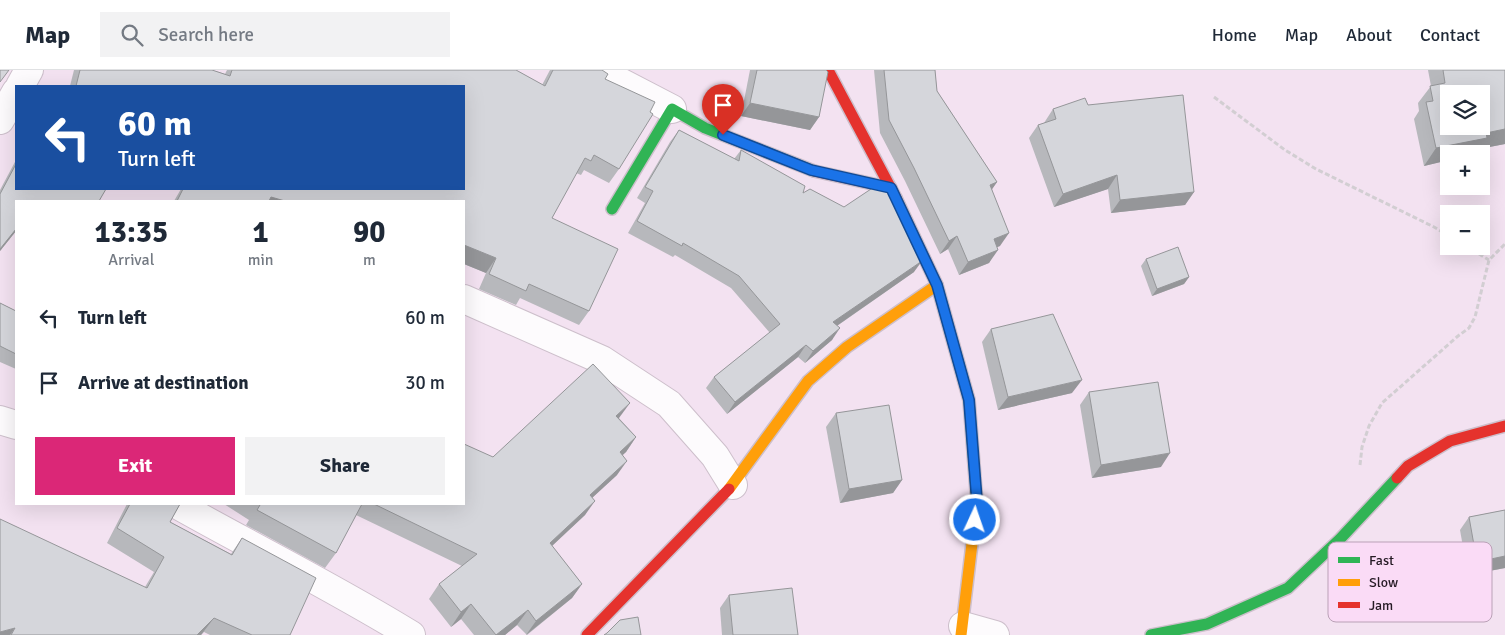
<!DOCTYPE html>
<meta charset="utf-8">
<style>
:root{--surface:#fff;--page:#f2f2f3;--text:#1f2937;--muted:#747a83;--line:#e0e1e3;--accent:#db2777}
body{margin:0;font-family:Signika,sans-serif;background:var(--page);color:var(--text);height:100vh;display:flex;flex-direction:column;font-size:19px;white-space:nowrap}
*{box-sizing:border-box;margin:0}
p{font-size:16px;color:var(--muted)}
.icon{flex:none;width:28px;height:28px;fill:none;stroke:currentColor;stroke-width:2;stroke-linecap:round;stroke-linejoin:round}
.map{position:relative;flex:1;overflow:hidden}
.details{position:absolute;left:15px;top:130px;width:450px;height:305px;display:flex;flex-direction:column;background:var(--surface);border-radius:0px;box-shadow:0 5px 20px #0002}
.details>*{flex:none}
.guide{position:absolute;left:15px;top:15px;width:450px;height:105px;border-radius:0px;box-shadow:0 5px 20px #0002;background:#1a4fa0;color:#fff;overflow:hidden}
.buttons{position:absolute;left:1440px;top:15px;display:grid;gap:10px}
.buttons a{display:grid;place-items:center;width:50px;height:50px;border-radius:0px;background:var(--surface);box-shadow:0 5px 20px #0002;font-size:25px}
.pin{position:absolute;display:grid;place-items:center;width:42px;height:42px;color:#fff;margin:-51px -21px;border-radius:50% 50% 50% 0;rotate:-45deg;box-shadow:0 0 5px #0007}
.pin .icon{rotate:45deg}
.me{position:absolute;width:55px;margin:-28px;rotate:3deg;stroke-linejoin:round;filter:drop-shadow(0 0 4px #0008)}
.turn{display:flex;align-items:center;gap:18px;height:105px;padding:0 20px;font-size:22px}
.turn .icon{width:65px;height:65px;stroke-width:2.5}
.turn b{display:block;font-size:35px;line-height:42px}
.eta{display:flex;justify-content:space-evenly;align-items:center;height:85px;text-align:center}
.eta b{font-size:30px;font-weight:700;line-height:35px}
.cta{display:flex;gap:10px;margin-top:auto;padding:10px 20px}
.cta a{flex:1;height:58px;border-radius:0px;background:var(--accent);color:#fff;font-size:20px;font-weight:700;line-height:58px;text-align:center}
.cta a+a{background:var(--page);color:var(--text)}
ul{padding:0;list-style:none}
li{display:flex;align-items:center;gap:15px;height:65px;padding:0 20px}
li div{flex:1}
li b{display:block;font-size:19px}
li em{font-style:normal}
header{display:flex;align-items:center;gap:30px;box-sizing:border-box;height:70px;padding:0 25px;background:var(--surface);border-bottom:1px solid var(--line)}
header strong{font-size:24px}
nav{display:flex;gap:28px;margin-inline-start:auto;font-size:18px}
.search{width:350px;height:45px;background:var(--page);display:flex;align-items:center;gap:12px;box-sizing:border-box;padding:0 18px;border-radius:0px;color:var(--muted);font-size:19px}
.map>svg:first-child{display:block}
</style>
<header>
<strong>Map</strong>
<div class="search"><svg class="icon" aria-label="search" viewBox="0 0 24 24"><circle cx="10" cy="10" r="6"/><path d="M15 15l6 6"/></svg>Search here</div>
<nav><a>Home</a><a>Map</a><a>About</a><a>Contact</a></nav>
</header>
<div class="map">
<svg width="1505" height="565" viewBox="0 0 1505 565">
<rect width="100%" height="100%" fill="#f3e2f1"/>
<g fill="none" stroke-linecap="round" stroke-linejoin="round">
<defs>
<g id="street">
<polyline points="597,0 672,39"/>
<polyline points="20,16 29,0"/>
<polyline points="0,50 16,22"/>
<polyline points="464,229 602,290 669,334 715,386 733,415"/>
<polyline points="0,350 16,355"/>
<path d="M176,434C254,478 335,518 411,565"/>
<polyline points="963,556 995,565"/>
</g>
<g id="fast">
<polyline points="612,139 672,39 705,58 814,101"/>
<polyline points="937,215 969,330 976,421"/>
<polyline points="1151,565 1207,554 1288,518 1340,469 1397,408"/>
</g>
<g id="slow">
<polyline points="729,419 808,311 847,277 937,215 896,128"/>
<polyline points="961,565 977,432 976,421"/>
</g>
<g id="jam">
<polyline points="828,0 896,128"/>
<polyline points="814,101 891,118"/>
<polyline points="1397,408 1408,396 1450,371 1505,356"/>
<polyline points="587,565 729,419"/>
</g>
</defs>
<use href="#street" stroke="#cdbfcb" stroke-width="30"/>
<use href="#fast" stroke="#cdbfcb" stroke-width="14"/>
<use href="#slow" stroke="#cdbfcb" stroke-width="14"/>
<use href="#jam" stroke="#cdbfcb" stroke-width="14"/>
<g stroke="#d2ced2" stroke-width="3" stroke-dasharray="5 2.5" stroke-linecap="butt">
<polyline points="1214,27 1285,80 1316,99 1434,157 1449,166"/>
<polyline points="1466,176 1489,190"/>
<polyline points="1360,395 1362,377 1369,356 1382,333 1458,266 1469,258 1475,247 1489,190 1505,174"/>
</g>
<use href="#street" stroke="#fdfbfd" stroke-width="28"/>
<use href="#fast" stroke="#30b455" stroke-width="11"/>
<use href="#slow" stroke="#ff9f0a" stroke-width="11"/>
<use href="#jam" stroke="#e5322d" stroke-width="11"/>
</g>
<g fill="#b7b8bc">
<polygon points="74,0 212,0 225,4 227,0 516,0 542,15 550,0 602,0 605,9 619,99 609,113 584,100 581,105 576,103 552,148 589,241 579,255 520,228 516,235 479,219 486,203 464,194 464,131 174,131 181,119 464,119 464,16 70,16"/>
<polygon points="750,0 826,0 819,47 810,60 741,46"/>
<polygon points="874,0 935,0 937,21 997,112 992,119 1000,176 997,177 989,193 959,205 948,179 940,184 905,111 880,63"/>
<polygon points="1428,0 1505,0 1505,74 1479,79 1476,84 1449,84 1449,90 1424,96 1414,49 1419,41 1418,33 1431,16"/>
<polygon points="1088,35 1194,122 1185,135 1111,143 1108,119 1054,137 1029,68 1038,55 1044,53 1053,39"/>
<polygon points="679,60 734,89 741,80 914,202 837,256 832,270 805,293 798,287 727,344 706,318 714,307 770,263 731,218 675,185 673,187 628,163 645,133 637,128 670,72"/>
<polygon points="16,90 16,161 0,181 0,120"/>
<polygon points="1146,189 1189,207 1184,214 1152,226 1141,196"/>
<polygon points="0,233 16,241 16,299 0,292"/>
<polygon points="991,259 1072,323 998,340 982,272"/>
<polygon points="1089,322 1161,397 1092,408 1080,335"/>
<polygon points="836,343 902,410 893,423 840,433 826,357"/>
<polygon points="619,348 636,367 626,382 622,385 617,405 593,427 585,445 552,476 582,514 572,528 527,565 517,555 505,565 474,565 461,549 451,557 429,529 439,514 462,496 356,445 336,483 325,498 246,455 249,450 224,434 464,434 493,387"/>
<polygon points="127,434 180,434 170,452 231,484 242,468 290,565 210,565 204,562 201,565 0,565 145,517 154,502 107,473"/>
<polygon points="1505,440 1505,498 1468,505 1460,460 1469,447"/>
<polygon points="729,525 798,565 722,565 720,538"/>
</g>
<g fill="#959699">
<polygon points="750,33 819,47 810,60 741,46"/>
<polygon points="1505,59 1505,74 1479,79 1476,84 1449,84 1449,90 1424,96 1436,78 1486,63"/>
<polygon points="1117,105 1108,119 1054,137 1063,124"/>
<polygon points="997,112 988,125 990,115"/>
<polygon points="1194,122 1185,135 1111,143 1120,130"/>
<polygon points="271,127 285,131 268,131"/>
<polygon points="16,159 16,161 0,181 0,179"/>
<polygon points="1009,163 1000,176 984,182 994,169"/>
<polygon points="957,166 948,179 940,184 949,171"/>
<polygon points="464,175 496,188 486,203 464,194"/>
<polygon points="998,180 989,193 959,205 968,192"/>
<polygon points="922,191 914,202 825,264 833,252"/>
<polygon points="1189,207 1184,214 1152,226 1157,219"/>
<polygon points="840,258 832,270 805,293 813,281"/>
<polygon points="806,275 798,287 727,344 735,332"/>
<polygon points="1082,310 1072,323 998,340 1008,327"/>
<polygon points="630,333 619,348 606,360 616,346"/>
<polygon points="636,367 626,382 610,397 620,382"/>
<polygon points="1170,383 1161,397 1092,408 1101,395"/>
<polygon points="627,391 617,405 580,439 590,425"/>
<polygon points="902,410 893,423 840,433 849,419"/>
<polygon points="595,431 585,445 539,488 550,473"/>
<polygon points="1505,486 1505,498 1468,505 1477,492"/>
<polygon points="582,514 572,528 526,565 536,551"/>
<polygon points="471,534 461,549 451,557 461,542"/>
<polygon points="528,540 517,555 505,565 496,565"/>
<polygon points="214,548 201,565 197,565"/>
<polygon points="15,558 10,565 0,565 0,562"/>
</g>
<g fill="#d5d6db" stroke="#959699" fill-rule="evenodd">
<polygon points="0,0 9,0 0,12"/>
<polygon points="80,0 212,0 230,6 232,0 516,0 545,16 553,0 602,0 608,4 605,9 655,32 650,42 653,44 619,99 594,85 591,91 585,88 552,148 618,179 589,241 529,214 526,221 489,204 496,188 464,175 464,131 285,131 271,127 269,131 177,131 183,119 464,119 464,16 76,16"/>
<polygon points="757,0 826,0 828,2 819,47 750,33"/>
<polygon points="884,0 935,0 937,21 997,112 990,115 1009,163 994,169 998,180 968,192 957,166 949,171 914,98 889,50"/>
<path d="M1443,0H1505V59L1486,63L1487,68L1436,78L1426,32L1433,31L1430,16L1445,13ZM1449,24H1481V56H1449Z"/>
<polygon points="1183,25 1194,122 1120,130 1117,105 1063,124 1038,55 1056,49 1053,39 1085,28 1088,35"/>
<polygon points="679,60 739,91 741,80 805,116 803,123 810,119 844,137 874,117 888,120 922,191 833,252 840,258 813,281 806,275 735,332 714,307 780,254 739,206 683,173 682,176 637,151 653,121 645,117"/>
<polygon points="16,94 16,119 106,119 99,131 16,131 16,159 0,179 0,124"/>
<polygon points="1178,177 1189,207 1157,219 1146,189"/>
<polygon points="0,233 16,241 16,284 0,276"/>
<polygon points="1053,244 1082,310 1008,327 991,259"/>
<polygon points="593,294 630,333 616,346 636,367 620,382 627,391 590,425 595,431 550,473 582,514 536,551 528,540 496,565 471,534 461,542 439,514 477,484 374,434 464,434 464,374 493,387"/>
<polygon points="1158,312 1170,383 1101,395 1089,322"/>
<polygon points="889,335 902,410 849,419 836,343"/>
<polygon points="130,434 180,434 170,452 232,485 242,468 316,508 290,565 252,565 214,548 197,565 11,565 15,558 0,562 0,449 147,518 164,487 117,458"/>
<polygon points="258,434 362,434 336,483 257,440 260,435"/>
<polygon points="1505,440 1505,486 1477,492 1469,447"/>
<polygon points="792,518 798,565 733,565 729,525"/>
<polygon points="638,547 641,565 604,565 607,563 620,550"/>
</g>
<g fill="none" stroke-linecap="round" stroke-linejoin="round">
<defs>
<polyline id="route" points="723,65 811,100 891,118 937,215 969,330 977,432 975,450"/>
</defs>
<use href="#route" stroke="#114b97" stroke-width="12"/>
<use href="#route" stroke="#1a73e8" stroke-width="9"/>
</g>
<rect x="1328" y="472" width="164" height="80" rx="8" fill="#fadbf6" stroke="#baa1b7" stroke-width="1"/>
<rect x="1338" y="487" width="22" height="6" fill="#30b455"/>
<rect x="1338" y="509" width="22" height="7" fill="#ff9f0a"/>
<rect x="1338" y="532" width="22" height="6" fill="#e5322d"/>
<g font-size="14" fill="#251a24">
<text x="1369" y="495">Fast</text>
<text x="1369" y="517">Slow</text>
<text x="1369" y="540">Jam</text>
</g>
</svg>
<div class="buttons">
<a><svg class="icon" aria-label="layers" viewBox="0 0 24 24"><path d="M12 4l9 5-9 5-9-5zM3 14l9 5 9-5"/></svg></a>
<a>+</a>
<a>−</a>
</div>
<div class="pin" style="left:723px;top:65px;background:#d93025"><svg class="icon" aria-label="arrive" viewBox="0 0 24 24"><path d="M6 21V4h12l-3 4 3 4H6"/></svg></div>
<svg class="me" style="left:975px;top:450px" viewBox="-20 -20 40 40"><circle r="17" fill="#1a73e8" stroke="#fff" stroke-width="3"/><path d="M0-11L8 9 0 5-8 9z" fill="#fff"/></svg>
<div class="guide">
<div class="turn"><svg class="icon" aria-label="left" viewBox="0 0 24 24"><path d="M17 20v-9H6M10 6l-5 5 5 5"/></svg><div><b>60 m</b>Turn left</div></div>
</div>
<section class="details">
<div class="eta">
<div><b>13:35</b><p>Arrival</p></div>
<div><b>1</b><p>min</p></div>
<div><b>90</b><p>m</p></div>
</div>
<ul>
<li><svg class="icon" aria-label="left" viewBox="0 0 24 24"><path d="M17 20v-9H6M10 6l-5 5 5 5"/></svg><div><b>Turn left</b></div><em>60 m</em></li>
<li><svg class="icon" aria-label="arrive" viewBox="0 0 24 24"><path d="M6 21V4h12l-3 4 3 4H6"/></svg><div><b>Arrive at destination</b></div><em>30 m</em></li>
</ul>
<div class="cta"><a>Exit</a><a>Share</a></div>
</section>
</div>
